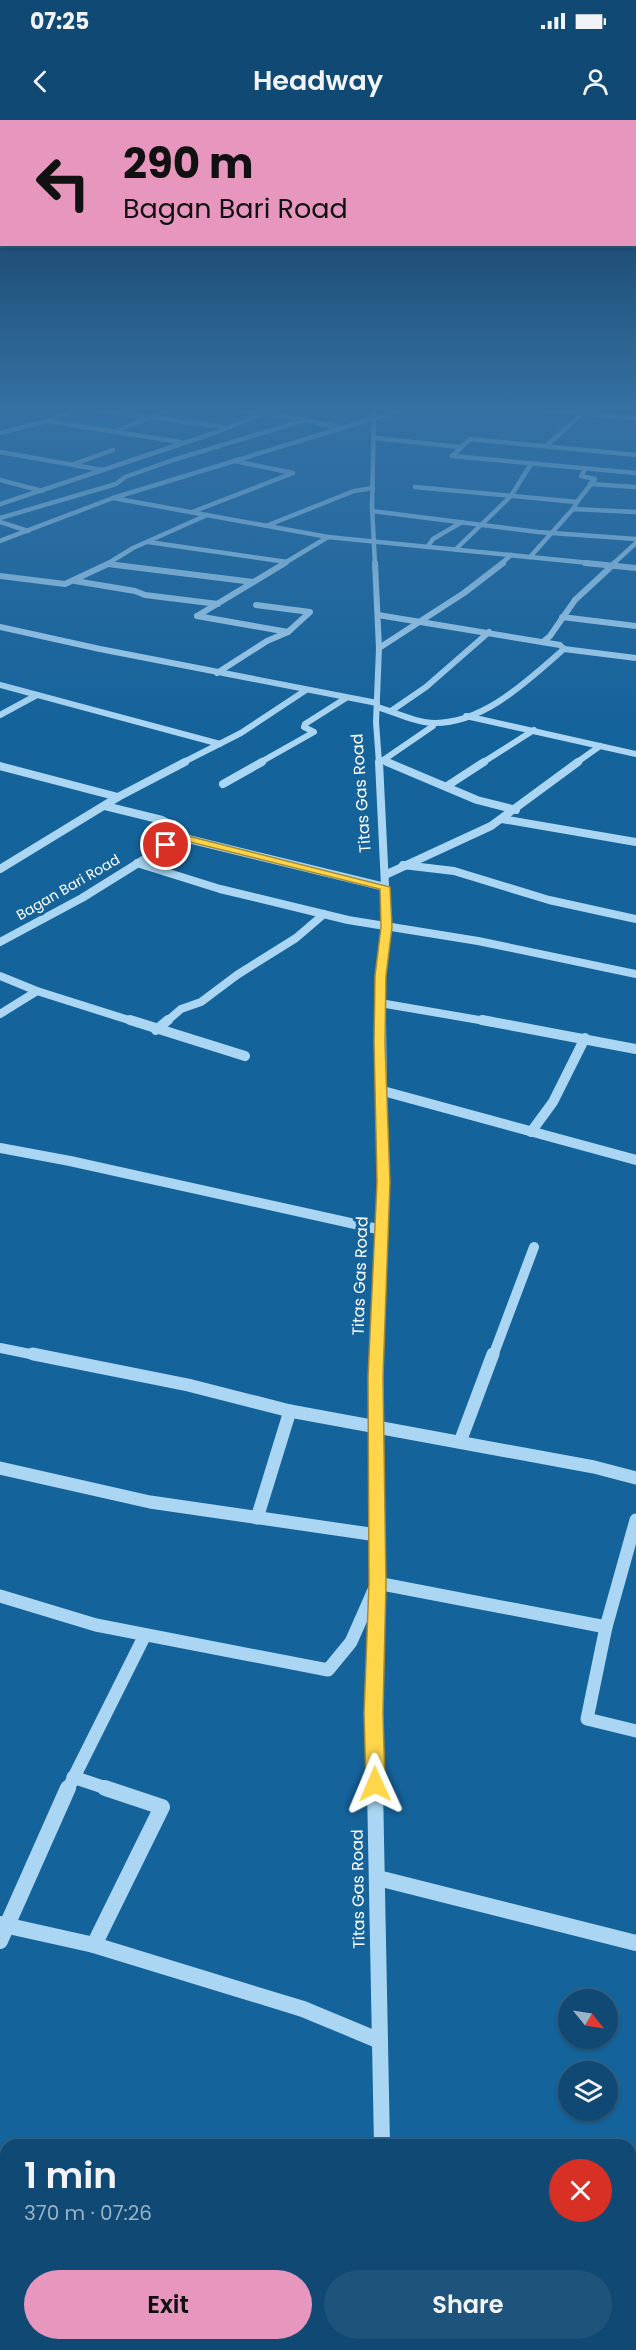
<!DOCTYPE html>
<meta charset="utf-8">
<style>
:root{--surface:#104a74;--page:#1e547c;--text:#f1f3f6;--muted:#9cb3c5;--line:#306286;--accent:#e797bd}
body{margin:0;font-family:Poppins,sans-serif;background:var(--page);color:var(--text);height:100vh;display:flex;flex-direction:column;font-size:22px;white-space:nowrap}
*{box-sizing:border-box;margin:0}
p{font-size:20px;color:var(--muted)}
.icon{flex:none;width:33px;height:33px;fill:none;stroke:currentColor;stroke-width:2;stroke-linecap:round;stroke-linejoin:round}
.map{position:relative;flex:1;overflow:hidden}
.drawer{position:absolute;left:0px;top:2019px;width:636px;height:212px;display:flex;flex-direction:column;background:var(--surface);border-radius:18px 18px 0 0;box-shadow:0 2px 4px #0004,0 0 0 2px var(--line)}
.drawer>*{flex:none}
.banner{position:absolute;left:0px;top:0px;width:636px;height:126px;box-shadow:0 2px 4px #0004,0 0 0 2px var(--line);background:#e797bd;color:#111;overflow:hidden}
.needle{width:39px;rotate:120deg}
.tools{position:absolute;left:558px;top:1869px;display:grid;gap:12px}
.tools a{display:grid;place-items:center;width:60px;height:60px;border-radius:50%;background:var(--surface);box-shadow:0 2px 4px #0004,0 0 0 2px var(--line);font-size:30px}
.pin{position:absolute;display:grid;place-items:center;width:51px;height:51px;color:#fff;margin:-26px;border:3px solid #fff;border-radius:50%;box-shadow:0 2px 6px #0007}
.me{position:absolute;width:66px;margin:-33px;rotate:359deg;stroke-linejoin:round;filter:drop-shadow(0 0 4px #0008)}
.turn{display:flex;align-items:center;gap:21px;height:126px;padding:0 24px;font-size:27px}
.turn .icon{width:78px;height:78px;stroke-width:2.5}
.turn b{display:block;font-size:42px;line-height:51px}
.round{display:grid;place-items:center;flex:none;width:63px;height:63px;border-radius:32px;background:var(--page)}
.summary{display:flex;align-items:center;justify-content:space-between;height:102px;padding:0 24px}
h1{font-size:36px;font-weight:600;line-height:45px}
.cta{display:flex;gap:12px;margin-top:auto;padding:12px 24px}
.cta a{flex:1;height:69px;border-radius:36px;background:var(--accent);color:#111;font-size:24px;font-weight:600;line-height:69px;text-align:center}
.cta a+a{background:var(--page);color:var(--text)}
.status{display:flex;justify-content:space-between;align-items:center;height:42px;padding:0 30px;background:var(--surface);direction:ltr}
.status svg{height:16px;fill:currentColor}
header{display:flex;justify-content:space-between;align-items:center;height:78px;padding:0 24px;background:var(--surface);font-size:27px;font-weight:600}
.map>svg:first-child{display:block}
</style>
<div class="status"><b>07:25</b><svg viewBox="0 0 49 12"><path d="M0 12V9h3v3zM5 12V6h3v6zM10 12V3h3v9zM15 12V0h3v12zM26 1h20v11H26zM47 4h2v5h-2z"/></svg></div>
<header><svg class="icon" aria-label="back" viewBox="0 0 24 24"><path d="M15 5l-7 7 7 7"/></svg>Headway<svg class="icon" aria-label="person" viewBox="0 0 24 24"><circle cx="12" cy="8" r="4"/><path d="M4 21q1-7 8-7t8 7"/></svg></header>
<div class="map">
<svg width="636" height="2230" viewBox="0 0 636 2230">
<rect width="100%" height="100%" fill="#15639b"/>
<g fill="none" stroke-linecap="round" stroke-linejoin="round">
<g stroke="#aad6f3" stroke-width="4.5">
<polyline points="97,290 224,307"/>
<polyline points="236,290 285,296 342,308"/>
<polyline points="374,290 372,387 375,444"/>
<polyline points="546,290 636,298"/>
<polyline points="47,301 180,322"/>
<polyline points="118,310 169,290"/>
<polyline points="0,313 47,301 74,290"/>
<polyline points="375,318 460,327"/>
<polyline points="546,326 583,293"/>
<polyline points="0,332 102,350"/>
<polyline points="452,336 470,319 636,335"/>
<polyline points="452,336 636,353"/>
<polyline points="74,344 113,330"/>
<polyline points="0,360 42,371"/>
<polyline points="590,364 636,367"/>
<polyline points="415,367 577,382 573,389"/>
<polyline points="113,378 328,417 600,444"/>
<polyline points="577,382 595,359 581,356 585,349"/>
<polyline points="0,384 220,311 271,290"/>
<polyline points="372,391 538,412 636,419"/>
<polyline points="192,392 293,353 235,341"/>
<polyline points="0,398 116,364 125,357 173,340 305,300"/>
<polyline points="0,402 28,411"/>
<polyline points="266,406 354,371 373,368"/>
<polyline points="0,421 113,378 401,290"/>
<polyline points="148,422 287,442"/>
<polyline points="428,426 433,419 462,402"/>
<polyline points="456,429 511,376 531,344"/>
<polyline points="530,437 573,389 636,392"/>
<polyline points="107,444 133,428 207,395"/>
<polyline points="108,444 111,444"/>
<polyline points="283,444 328,417"/>
<polyline points="501,444 511,435"/>
<polyline points="613,444 636,423"/>
</g>
<g stroke="#aad6f3" stroke-width="6">
<polyline points="375,443 379,528 376,602 379,643"/>
<polyline points="585,443 636,448"/>
<polyline points="108,444 253,462"/>
<polyline points="0,456 65,464 110,443"/>
<polyline points="75,461 135,471 145,475 218,484"/>
<polyline points="378,495 560,525 564,529 636,538"/>
<polyline points="197,496 285,443"/>
<polyline points="197,496 288,512"/>
<polyline points="562,497 636,506"/>
<polyline points="0,507 100,529 377,583"/>
<polyline points="543,522 550,516 575,480 615,443"/>
<polyline points="379,528 464,473 503,443"/>
<polyline points="217,553 267,521 288,512 310,492 256,485"/>
<polyline points="0,565 220,624"/>
<path d="M377,587C395,592 416,603 435,603C485,603 528,560 564,529"/>
<polyline points="391,591 426,567 489,512"/>
<polyline points="0,595 37,575"/>
<polyline points="466,596 636,634"/>
<polyline points="382,640 390,643"/>
<polyline points="182,643 241,613 306,570"/>
<polyline points="259,643 314,612 304,607 305,604 346,578"/>
<polyline points="379,643 433,606 433,603"/>
<polyline points="482,643 534,610"/>
<polyline points="576,643 600,626"/>
</g>
<g stroke="#aad6f3" stroke-width="8">
<polyline points="379,642 387,807 381,856 381,902"/>
<polyline points="387,642 477,680 516,690"/>
<polyline points="0,646 118,677"/>
<polyline points="223,664 262,642"/>
<polyline points="447,666 484,642"/>
<polyline points="105,686 162,700 178,708 180,717 385,767"/>
<polyline points="502,699 636,722"/>
<polyline points="137,743 220,769 348,800 478,821 636,854"/>
<polyline points="403,745 454,751 549,780 636,799"/>
<polyline points="0,749 118,677 185,642"/>
<polyline points="385,755 491,706 578,642"/>
<polyline points="0,822 82,778 180,717"/>
<polyline points="0,856 37,871 0,894"/>
<polyline points="37,871 135,902"/>
<polyline points="380,883 491,902"/>
<polyline points="166,902 181,889 201,882 237,855 296,818 324,794"/>
</g>
<g stroke="#aad6f3" stroke-width="10">
<polyline points="130,900 245,936"/>
<polyline points="482,900 636,929"/>
<polyline points="156,910 168,900"/>
<polyline points="383,971 636,1040"/>
<polyline points="531,1012 553,982 585,918"/>
<polyline points="0,1028 70,1041 382,1110"/>
<polyline points="0,1228 40,1236"/>
<polyline points="377,1236 383,1062 381,900"/>
<polyline points="493,1236 534,1127"/>
</g>
<g stroke="#aad6f3" stroke-width="13">
<polyline points="33,1234 188,1265 290,1291 594,1347 636,1358"/>
<polyline points="460,1322 493,1234"/>
<polyline points="0,1348 150,1382 377,1415"/>
<polyline points="257,1398 290,1291"/>
<polyline points="636,1400 606,1507 587,1599 636,1611"/>
<polyline points="0,1476 96,1505 328,1550 351,1522 377,1463 606,1507"/>
<polyline points="73,1657 109,1669"/>
<polyline points="68,1669 145,1515"/>
<polyline points="375,1669 377,1234"/>
</g>
<g stroke="#aad6f3" stroke-width="16">
<polyline points="375,1668 382,2025"/>
<polyline points="378,1758 636,1823"/>
<polyline points="0,1804 94,1825 303,1889 380,1921"/>
<polyline points="0,1821 68,1668"/>
<polyline points="94,1825 162,1687 105,1668"/>
<polyline points="0,2136 6,2139"/>
<polyline points="196,2224 208,2230"/>
<polyline points="394,2224 394,2230"/>
</g>
</g>
<linearGradient id="sky" x2="0" y2="1"><stop stop-color="#0c3655"/><stop offset="0.48" stop-color="#3571a4"/><stop offset="1" stop-color="#3571a4" stop-opacity="0"/></linearGradient>
<rect width="636" height="602" fill="url(#sky)"/>
<polygon fill="#ffd54a" stroke="#a68a30" stroke-width="1.5" points="180,714 390,767 392,807 386,856 385,923 390,1062 383,1257 386,1463 383,1593 385,1664 382,1670 375,1672 369,1670 366,1664 364,1593 369,1463 368,1257 377,1062 374,923 375,856 381,807 380,769 182,720 169,727 161,725"/>
<g text-anchor="middle" dominant-baseline="central" stroke-width="6" stroke-linejoin="round" paint-order="stroke">
<g font-size="14" fill="#fff" stroke="#15639b">
<text transform="translate(68 767) rotate(-30)">Bagan Bari Road</text>
</g>
<g font-size="16" fill="#fff" stroke="#15639b">
<text transform="translate(361 673) rotate(-94)">Titas Gas Road</text>
<text transform="translate(360 1156) rotate(-88)">Titas Gas Road</text>
<text transform="translate(358 1769) rotate(-91)">Titas Gas Road</text>
</g>
</g>
</svg>
<div class="tools">
<a><svg class="needle" viewBox="-14 -14 28 28"><path d="M0-13l5 13h-10z" fill="#e53935"/><path d="M0 13l5-13h-10z" fill="#9cb3c5"/></svg></a>
<a><svg class="icon" aria-label="layers" viewBox="0 0 24 24"><path d="M12 4l9 5-9 5-9-5zM3 14l9 5 9-5"/></svg></a>
</div>
<div class="pin" style="left:166px;top:725px;background:#d93025"><svg class="icon" aria-label="arrive" viewBox="0 0 24 24"><path d="M6 21V4h12l-3 4 3 4H6"/></svg></div>
<svg class="me" style="left:375px;top:1664px" viewBox="-20 -20 40 40"><path d="M0-17L14 15 0 8-14 15z" fill="#ffd54a" stroke="#fff" stroke-width="4"/></svg>
<div class="banner">
<div class="turn"><svg class="icon" aria-label="left" viewBox="0 0 24 24"><path d="M17 20v-9H6M10 6l-5 5 5 5"/></svg><div><b>290 m</b>Bagan Bari Road</div></div>
</div>
<section class="drawer">
<div class="summary"><div><h1>1 min</h1><p>370 m · 07:26</p></div><a class="round" style="background:#d93025;color:#fff"><svg class="icon" aria-label="close" viewBox="0 0 24 24"><path d="M6 6l12 12M18 6L6 18"/></svg></a></div>
<div class="cta"><a>Exit</a><a>Share</a></div>
</section>
</div>
